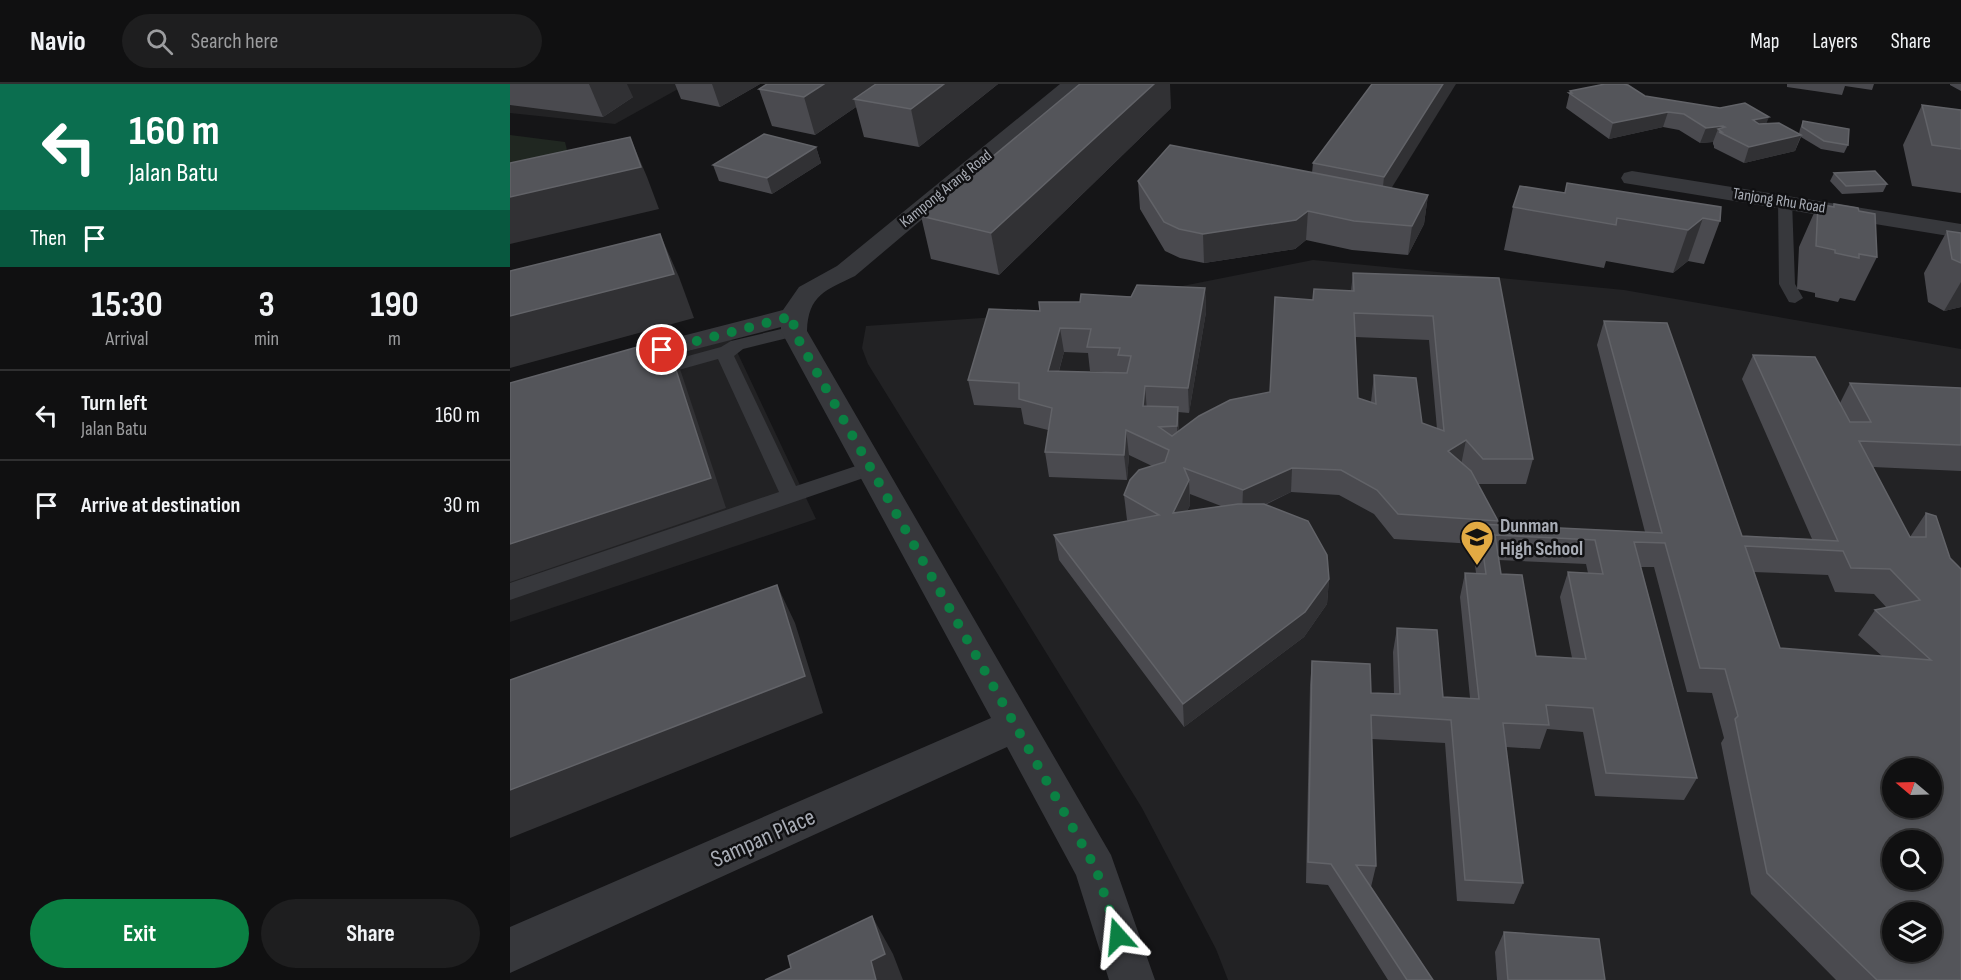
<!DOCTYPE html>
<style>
:root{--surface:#101011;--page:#1e1e1f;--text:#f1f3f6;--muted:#9c9d9f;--line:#303031;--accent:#0b8043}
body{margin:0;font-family:"Sofia Sans Condensed",sans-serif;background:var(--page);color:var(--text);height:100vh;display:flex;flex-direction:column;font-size:22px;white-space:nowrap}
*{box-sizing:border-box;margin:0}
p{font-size:20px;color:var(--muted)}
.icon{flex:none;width:33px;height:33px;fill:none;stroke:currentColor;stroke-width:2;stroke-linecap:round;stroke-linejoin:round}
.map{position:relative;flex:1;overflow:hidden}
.panel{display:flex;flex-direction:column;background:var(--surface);width:510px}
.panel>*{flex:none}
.hud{background:#0b6e4f;color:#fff;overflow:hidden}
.needle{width:39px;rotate:289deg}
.tools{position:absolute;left:1372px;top:674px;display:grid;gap:12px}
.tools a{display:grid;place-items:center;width:60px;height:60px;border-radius:50%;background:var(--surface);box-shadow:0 3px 9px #0003,0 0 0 2px var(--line);font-size:30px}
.pin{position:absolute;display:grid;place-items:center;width:51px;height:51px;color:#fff;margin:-26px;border:3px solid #fff;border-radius:50%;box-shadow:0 2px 6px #0007}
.me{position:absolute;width:66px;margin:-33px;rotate:342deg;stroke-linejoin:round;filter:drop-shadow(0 0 4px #0008)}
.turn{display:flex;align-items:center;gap:21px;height:126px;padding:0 30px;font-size:27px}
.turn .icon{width:78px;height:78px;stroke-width:2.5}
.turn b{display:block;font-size:42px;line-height:51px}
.then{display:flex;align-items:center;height:57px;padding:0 30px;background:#0003;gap:12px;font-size:22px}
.eta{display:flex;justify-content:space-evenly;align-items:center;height:102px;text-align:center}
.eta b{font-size:36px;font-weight:700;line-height:42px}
.button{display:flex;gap:12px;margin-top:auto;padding:12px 30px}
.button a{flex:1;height:69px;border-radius:36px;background:var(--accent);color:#fff;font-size:24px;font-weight:700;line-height:69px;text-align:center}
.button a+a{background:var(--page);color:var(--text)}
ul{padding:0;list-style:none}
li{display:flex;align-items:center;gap:18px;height:90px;padding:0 30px;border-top:2px solid var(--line)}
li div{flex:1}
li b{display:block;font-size:22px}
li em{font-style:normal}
header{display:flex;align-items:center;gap:36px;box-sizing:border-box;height:84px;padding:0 30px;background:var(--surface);border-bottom:2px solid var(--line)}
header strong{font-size:28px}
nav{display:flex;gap:33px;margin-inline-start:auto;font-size:21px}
.search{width:420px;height:54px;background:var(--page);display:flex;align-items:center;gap:15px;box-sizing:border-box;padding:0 21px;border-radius:33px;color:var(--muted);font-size:22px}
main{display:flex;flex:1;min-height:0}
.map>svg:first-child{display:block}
</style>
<header>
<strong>Navio</strong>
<div class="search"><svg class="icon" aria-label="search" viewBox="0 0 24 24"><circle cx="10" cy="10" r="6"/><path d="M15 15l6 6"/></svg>Search here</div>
<nav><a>Map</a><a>Layers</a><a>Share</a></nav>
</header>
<main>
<section class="panel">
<div class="hud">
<div class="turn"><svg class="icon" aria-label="left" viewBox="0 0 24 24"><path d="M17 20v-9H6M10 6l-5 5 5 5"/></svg><div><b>160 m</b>Jalan Batu</div></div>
<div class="then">Then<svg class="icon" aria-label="arrive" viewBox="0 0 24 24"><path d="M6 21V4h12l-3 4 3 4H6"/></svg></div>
</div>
<div class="eta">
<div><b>15:30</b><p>Arrival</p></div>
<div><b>3</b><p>min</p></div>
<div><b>190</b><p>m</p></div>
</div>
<ul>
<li><svg class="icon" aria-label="left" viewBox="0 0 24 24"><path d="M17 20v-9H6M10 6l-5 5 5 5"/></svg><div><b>Turn left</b><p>Jalan Batu</p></div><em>160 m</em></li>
<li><svg class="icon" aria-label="arrive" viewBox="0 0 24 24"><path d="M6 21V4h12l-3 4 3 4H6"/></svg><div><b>Arrive at destination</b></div><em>30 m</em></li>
</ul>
<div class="button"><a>Exit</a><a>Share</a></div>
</section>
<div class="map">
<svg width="1451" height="896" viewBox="0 0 1451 896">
<rect width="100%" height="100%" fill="#151517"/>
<g fill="#222224" fill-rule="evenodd">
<polygon points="0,0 177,0 105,40 0,29"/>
<path d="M803,176L1114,206L1451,265V896H718L706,865L632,724L358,280L352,264L356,242L531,230ZM1383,684H1422V723H1383ZM1383,756H1422V795H1383ZM1383,828H1422V867H1383Z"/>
<polygon points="221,255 306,435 0,538 0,317"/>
</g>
<polygon fill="#202721" points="0,51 55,58 59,74 0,98"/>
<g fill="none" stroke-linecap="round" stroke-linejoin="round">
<g fill="#37383c" fill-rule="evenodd">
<polygon points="1275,113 1282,117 1285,200 1293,214 1285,219 1279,218 1269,200 1268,117"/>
<polygon points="284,242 290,243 293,247 290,251 233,265 224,272 286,402 361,377 368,379 371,384 368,389 0,516 0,499 269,408 208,275 140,294 134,292 131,288 134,284 211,263 221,257"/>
</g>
<g fill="#37383c" fill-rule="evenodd">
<path d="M550,0H572L345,192C316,206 298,211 297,247L601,771L645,896H599L566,791L497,663L0,889V843L481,634L271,247V243L116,283L106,281L102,275L106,269L273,226L289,203L327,182Z"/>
<polygon points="1122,87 1451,140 1451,154 1114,99 1111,94 1114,89"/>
</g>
</g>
<g fill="#4a4a4f" fill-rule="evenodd">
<polygon points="0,0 79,0 123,13 93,33 0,21"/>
<polygon points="165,0 250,0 210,23 171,15"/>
<polygon points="257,0 488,0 409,63 354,53 346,23 305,51 262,42 249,5"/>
<polygon points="862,0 881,104 918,111 914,140 898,171 842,166 796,156 785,165 694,179 670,174 655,167 630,125 628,97 802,89 803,79"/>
<polygon points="1277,0 1364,0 1362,6 1335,2 1332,11 1277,3"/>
<polygon points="1440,0 1451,0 1451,7 1440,1"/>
<polygon points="1060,7 1135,12 1256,40 1289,50 1290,45 1293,37 1338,61 1334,69 1311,65 1291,53 1285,67 1234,79 1204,64 1204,62 1203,60 1203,58 1190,59 1169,46 1153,43 1099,55 1056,24"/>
<polygon points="1412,21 1451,26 1451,109 1402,102 1393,61"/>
<polygon points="661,24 489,191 421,175 411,132"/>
<polygon points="306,63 311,79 262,110 209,97 203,81"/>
<polygon points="1324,89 1377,100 1373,108 1332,110 1320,97"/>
<polygon points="1010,102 1210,137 1194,180 1178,177 1163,189 1096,177 1094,184 994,166 1003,123"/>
<polygon points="1308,120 1323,122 1324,120 1349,127 1367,173 1345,217 1330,214 1328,218 1305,213 1305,209 1287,205 1289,163"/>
<polygon points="1437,147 1451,149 1451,223 1434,227 1418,218 1414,189"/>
<path d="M843,189L989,194L1023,375L1016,400H968L988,437L987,441L1135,448L1087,261L1094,237L1232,452L1302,455L1232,295L1243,271L1330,319L1340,299L1451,304V387L1363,383L1400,453L1416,429L1451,896H1326L1241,810L1211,659L1214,654L1202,609L1177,608L1144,483H1131L1187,694L1174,716L1085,712L1073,648L1037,645L1030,665L996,663L1013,799L1004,820L947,817L935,659L862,655L866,782L861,803L923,896H878L818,801L796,799L800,601L802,577L861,609L884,610L883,568L887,544L933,613L960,614L950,513L955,489H966L963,465L964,460L884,455L864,430L829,411L781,408L755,421L819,495L817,520L794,553L674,643L549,476L544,451L618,437L617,436L614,411L642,382L619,371L617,396L539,393L535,368L538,346L514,340L511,324L464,321L458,296L530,227L570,218L695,204L696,228L679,329L668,328L669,347L760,308L803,216L841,207ZM845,253L919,256L927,345L912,339L864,291L861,318L848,314ZM554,268L578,269L580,287L610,289L549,287ZM680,410L711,422L677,427L680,421ZM989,476L1076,480L1078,489L1058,488L1050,513L1062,574L1026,572L991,490ZM1244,488L1318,491L1325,508L1364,510L1377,524L1365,526L1348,551L1372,572L1270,564Z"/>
<polygon points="994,848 1095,896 987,896 985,868"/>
</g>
<g fill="#313134">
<polygon points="79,0 117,0 123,13 93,33"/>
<polygon points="202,0 250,0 210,23"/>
<polygon points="314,0 380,0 344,15 346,23 305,51 294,13"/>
<polygon points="434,0 488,0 409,63 401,25"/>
<polygon points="644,0 660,0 661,24 489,191 481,149"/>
<polygon points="933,0 946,0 871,121 874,93"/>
<polygon points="1158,28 1153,43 1099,55 1103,39"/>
<polygon points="1259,33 1253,48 1243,36"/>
<polygon points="1213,42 1211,47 1208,45 1203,58 1190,59 1196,44"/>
<polygon points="1291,51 1285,67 1234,79 1239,63"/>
<polygon points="120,53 137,93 149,125 0,160 0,113"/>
<polygon points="306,63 311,79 262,110 257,94"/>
<polygon points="918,111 914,140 898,171 902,142"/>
<polygon points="798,127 796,156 785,165 694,179 693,150"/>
<polygon points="1193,134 1178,177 1163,189 1178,146"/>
<polygon points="150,150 169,193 184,234 0,284 0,232"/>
<polygon points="1451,198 1451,223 1434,227"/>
<polygon points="695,204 696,228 679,329 678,304"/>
<polygon points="550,244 554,268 542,311 538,287"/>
<polygon points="156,255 170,285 216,424 0,498 0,460"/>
<polygon points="635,302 637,327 633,322"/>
<polygon points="668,323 669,348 668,367 667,342"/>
<polygon points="616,346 619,371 617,396 614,371"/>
<polygon points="956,356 951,381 938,367"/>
<polygon points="782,384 781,408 732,431 733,406"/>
<polygon points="679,396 680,421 664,453 663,429"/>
<polygon points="819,495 817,520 794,553 674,643 673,620"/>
<polygon points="267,501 285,539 313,629 0,754 0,706"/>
<polygon points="362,832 383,870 393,896 366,896 361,877"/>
</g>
<g fill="#54555a" stroke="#626368" stroke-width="1.5" fill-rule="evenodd">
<polygon points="257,0 314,0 294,13 249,5"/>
<polygon points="366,0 434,0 401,25 344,15"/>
<polygon points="570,0 644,0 481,149 411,132"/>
<polygon points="862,0 933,0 874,93 803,79"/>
<polygon points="1095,0 1113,0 1118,1 1135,12 1210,24 1235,19 1259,33 1243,36 1249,40 1269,39 1291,51 1239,63 1209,48 1212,48 1208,45 1215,43 1213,42 1196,44 1174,30 1158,28 1103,39 1059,9 1062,9 1060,7"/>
<polygon points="1412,21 1451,26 1451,65 1422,61"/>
<polygon points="1293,37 1339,45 1338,61 1314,57 1292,43"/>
<polygon points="254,50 306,63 257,94 203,81"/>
<polygon points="120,53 131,83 0,113 0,79"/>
<polygon points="660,61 918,111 902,142 844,137 798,127 786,136 693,150 669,145 654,138 628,97"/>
<polygon points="1365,87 1377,100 1336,102 1324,89"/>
<polygon points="1057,99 1211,123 1210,137 1193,134 1178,146 1107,134 1106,141 1003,123 1010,102 1055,109"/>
<polygon points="1308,120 1324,123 1324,120 1348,124 1349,127 1365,130 1367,173 1349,170 1349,174 1325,169 1325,166 1306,162"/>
<polygon points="1437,147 1451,149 1451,179 1442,175"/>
<polygon points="150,150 164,190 0,232 0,187"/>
<path d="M843,189L989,194L1023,375H973L956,356L938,367L961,387L988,437L888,430L867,406L831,386L782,384L733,406L674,384L679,396L663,429L728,420H754L798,437L817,471L819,495L795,528L673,620L544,451L649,431L614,411L620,396L629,386L655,378L659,366L616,346L614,371L535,368L542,324L509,315V299L458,296L479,225L530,227L529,218H570L571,210L621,213L627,201L695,204L678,304L635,302L633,322L668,323L667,342L649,343L662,352L689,332L720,316L760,308L765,213L803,216L804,205L844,207ZM844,229L923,232L934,347L912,339L906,294L864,291L866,320L848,314ZM550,244L581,245L577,263L610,264L608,271L621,272L617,289L538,287Z"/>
<path d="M1094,237L1157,239L1232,452L1328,457L1243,271L1305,273L1340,338H1361L1340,299L1451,304V361L1349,357L1400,453H1416V429L1426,432L1440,474L1451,485V896H1367L1257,789L1225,635L1228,632L1215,585L1190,584L1155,459L1124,458L1187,694L1096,689L1083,624L1036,621L1039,641L993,639L1013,799L955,796L941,636L861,631L866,782L846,781L923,896H897L821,780L798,778L802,577L860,580L861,609L890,610L887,544L927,546L933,613L969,615L955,489L976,490L969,440L1152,449ZM985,451L1085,456L1093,490L1058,488L1076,575L1026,572L1012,491L991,490ZM1235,462L1333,467L1341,484L1380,485L1410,516L1365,526L1421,576L1270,564ZM1383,684H1422V723H1383ZM1383,756H1422V795H1383ZM1383,828H1422V867H1383Z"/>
<polygon points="156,255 201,394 0,460 0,299"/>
<polygon points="267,501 295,592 0,706 0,596"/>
<polygon points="362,832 375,870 361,877 366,896 255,896 281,884 278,872"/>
<polygon points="994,848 1089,855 1095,896 998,896"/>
</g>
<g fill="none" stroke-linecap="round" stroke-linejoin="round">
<polyline stroke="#0b8043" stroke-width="10" stroke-dasharray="0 18" points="152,266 283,232 284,247 287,253 586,785 608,852"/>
</g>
<defs>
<symbol id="school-pin" viewBox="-11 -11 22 30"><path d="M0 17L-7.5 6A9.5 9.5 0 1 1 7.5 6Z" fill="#e2aa43" stroke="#101012"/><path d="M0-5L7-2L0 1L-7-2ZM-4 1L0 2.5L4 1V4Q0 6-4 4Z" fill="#111"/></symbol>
</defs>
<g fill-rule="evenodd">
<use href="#school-pin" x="948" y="434" width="38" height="52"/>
</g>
<g text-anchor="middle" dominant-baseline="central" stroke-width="5" stroke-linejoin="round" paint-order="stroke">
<g font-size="16" fill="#a9adb6" stroke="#101012">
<text transform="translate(436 105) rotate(-39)">Kampong Arang Road</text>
<text transform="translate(1269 117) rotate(9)">Tanjong Rhu Road</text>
</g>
<g font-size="20" font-weight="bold" fill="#a9adb6" stroke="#101012" text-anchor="start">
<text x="990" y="442">Dunman<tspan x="990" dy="23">High School</tspan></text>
</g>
<g font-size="24" fill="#a9adb6" stroke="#101012">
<text transform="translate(253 754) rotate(-24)">Sampan Place</text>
</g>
</g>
</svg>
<div class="tools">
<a><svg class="needle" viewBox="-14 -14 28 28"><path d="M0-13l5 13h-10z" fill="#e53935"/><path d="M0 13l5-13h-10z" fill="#9c9d9f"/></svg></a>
<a><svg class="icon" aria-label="search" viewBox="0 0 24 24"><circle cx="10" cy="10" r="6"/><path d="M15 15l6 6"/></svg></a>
<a><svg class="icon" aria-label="layers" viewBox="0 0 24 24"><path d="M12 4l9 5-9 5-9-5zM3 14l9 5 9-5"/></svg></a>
</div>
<div class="pin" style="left:152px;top:266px;background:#d93025"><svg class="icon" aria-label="arrive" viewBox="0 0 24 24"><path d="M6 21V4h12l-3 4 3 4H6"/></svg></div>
<svg class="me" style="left:608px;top:852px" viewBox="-20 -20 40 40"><path d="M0-17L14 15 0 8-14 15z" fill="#0b8043" stroke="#fff" stroke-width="4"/></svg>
</div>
</main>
